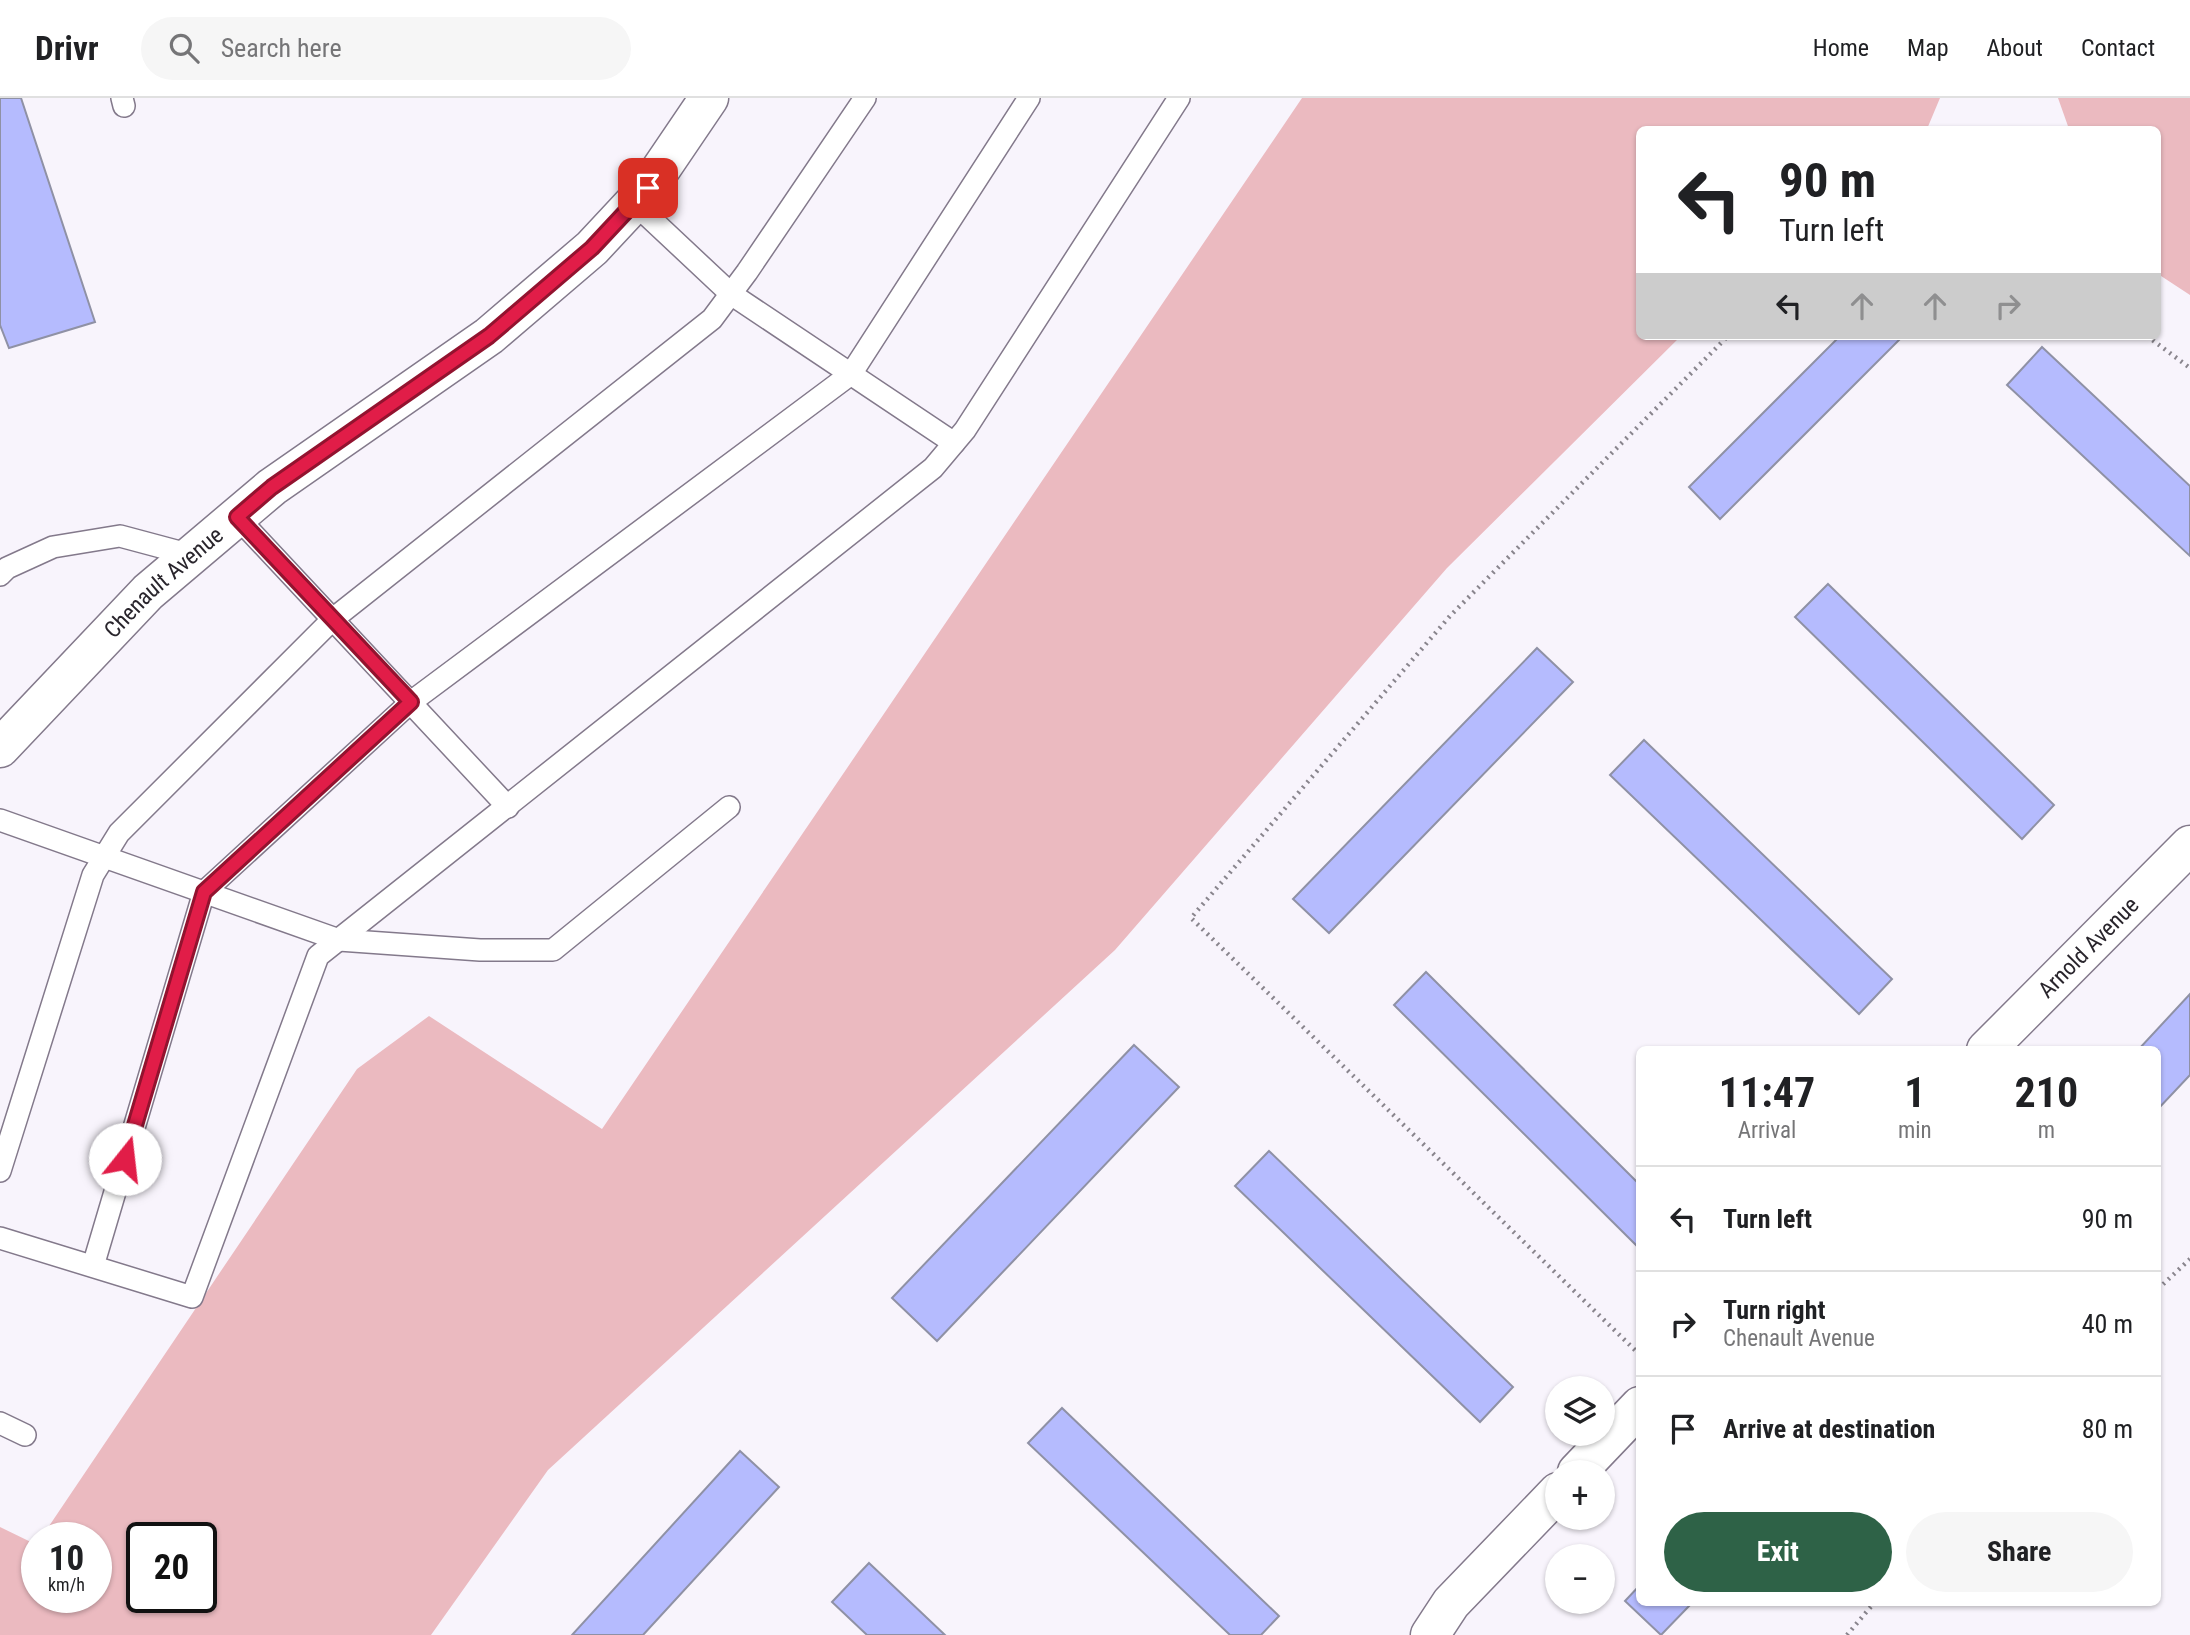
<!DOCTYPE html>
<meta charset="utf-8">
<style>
:root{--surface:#fff;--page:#f6f6f6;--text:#202124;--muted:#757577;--line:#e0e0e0;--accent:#2e6247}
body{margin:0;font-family:"Roboto Condensed",sans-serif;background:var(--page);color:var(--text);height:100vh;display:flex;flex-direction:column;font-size:26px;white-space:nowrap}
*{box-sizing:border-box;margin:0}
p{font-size:23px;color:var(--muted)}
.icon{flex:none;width:38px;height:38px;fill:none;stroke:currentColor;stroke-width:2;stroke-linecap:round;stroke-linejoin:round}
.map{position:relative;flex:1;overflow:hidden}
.sheet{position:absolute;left:1636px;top:948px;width:525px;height:560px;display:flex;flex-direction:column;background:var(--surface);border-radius:10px;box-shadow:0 2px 5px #0004}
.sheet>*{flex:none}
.hud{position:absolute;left:1636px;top:28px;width:525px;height:214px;border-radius:10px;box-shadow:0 2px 5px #0004;background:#fff;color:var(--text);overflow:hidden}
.controls{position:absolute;left:1545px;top:1278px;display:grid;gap:14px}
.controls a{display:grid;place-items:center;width:70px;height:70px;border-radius:50%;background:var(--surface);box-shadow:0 2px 5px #0004;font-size:35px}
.speed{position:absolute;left:21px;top:1424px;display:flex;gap:14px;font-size:35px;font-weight:700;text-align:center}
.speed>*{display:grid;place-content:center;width:91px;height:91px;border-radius:50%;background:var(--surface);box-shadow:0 2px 5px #0004;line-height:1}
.speed small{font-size:18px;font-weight:400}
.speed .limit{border:4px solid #111;border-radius:10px;background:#fff;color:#111}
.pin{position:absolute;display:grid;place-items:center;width:60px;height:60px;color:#fff;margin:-30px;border-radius:14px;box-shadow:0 4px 10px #0006}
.me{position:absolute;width:77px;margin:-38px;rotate:16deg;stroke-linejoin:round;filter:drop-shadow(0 0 5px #0008)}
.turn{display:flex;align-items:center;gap:24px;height:147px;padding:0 28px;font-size:32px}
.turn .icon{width:91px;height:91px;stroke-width:2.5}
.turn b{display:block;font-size:49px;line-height:60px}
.lanes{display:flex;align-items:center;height:66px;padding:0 28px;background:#0003;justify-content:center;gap:35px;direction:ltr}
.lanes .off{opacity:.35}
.eta{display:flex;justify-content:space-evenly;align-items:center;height:119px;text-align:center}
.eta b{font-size:42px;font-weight:700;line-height:49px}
.button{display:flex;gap:14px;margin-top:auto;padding:14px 28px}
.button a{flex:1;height:80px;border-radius:42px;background:var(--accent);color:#fff;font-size:28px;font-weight:700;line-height:80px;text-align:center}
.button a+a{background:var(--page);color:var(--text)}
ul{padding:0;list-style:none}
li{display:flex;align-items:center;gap:21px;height:105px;padding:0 28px;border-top:2px solid var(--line)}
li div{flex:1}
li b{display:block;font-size:26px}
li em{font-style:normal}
header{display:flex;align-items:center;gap:42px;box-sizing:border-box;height:98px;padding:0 35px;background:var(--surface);border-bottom:2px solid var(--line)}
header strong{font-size:33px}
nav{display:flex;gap:38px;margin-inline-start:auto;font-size:24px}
.search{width:490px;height:63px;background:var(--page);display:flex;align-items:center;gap:18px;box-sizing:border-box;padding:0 24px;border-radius:38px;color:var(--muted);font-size:26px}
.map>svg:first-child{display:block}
</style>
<header>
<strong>Drivr</strong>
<div class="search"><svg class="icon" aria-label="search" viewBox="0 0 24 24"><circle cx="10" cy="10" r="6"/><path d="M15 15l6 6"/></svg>Search here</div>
<nav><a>Home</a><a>Map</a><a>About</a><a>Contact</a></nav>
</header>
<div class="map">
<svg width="2190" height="1537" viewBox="0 0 2190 1537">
<rect width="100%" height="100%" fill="#f8f4fc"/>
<g fill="#ebbac0" fill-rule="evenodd">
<path d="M1302,0H1940L1927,31L1640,32V238H1681L1447,470L1115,852L548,1372L431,1537H0V1429L37,1447V1500H96V1440H41L357,971L429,918L602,1031ZM142,1440H201V1500H142Z"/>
<polygon points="2058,0 2190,0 2190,197 2158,176 2158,32 2069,31"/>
</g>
<g fill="#b5bbfe" stroke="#8f91a5" stroke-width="2">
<polygon points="0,0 21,0 95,224 9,250 0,227"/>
<polygon points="1840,238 1903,238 1720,421 1689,389"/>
<polygon points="2042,249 2190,388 2190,458 2007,287"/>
<polygon points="1828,486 2054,707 2022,741 1795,519"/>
<polygon points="1537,550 1573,584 1329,835 1293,801"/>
<polygon points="1644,642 1892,881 1859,916 1610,677"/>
<polygon points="1426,874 1640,1087 1640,1151 1394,907"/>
<polygon points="2190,896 2190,977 2158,1011 2158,952 2138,952"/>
<polygon points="1134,947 1179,989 937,1243 892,1200"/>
<polygon points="1269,1053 1513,1289 1480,1324 1235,1088"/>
<polygon points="1062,1310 1279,1518 1261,1537 1230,1537 1028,1345"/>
<polygon points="740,1353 779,1389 643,1537 572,1537"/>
<polygon points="869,1465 945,1537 867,1537 832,1504"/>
<polygon points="1640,1487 1640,1505 1692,1505 1661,1537 1625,1503"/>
</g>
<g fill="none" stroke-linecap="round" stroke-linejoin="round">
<defs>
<g id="service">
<polyline points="122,0 124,8"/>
<polyline points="634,105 731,196 954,345"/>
<polyline points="237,419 508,709"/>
<polyline points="0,477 7,470 53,449 120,438 191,457"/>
<polyline points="0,722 339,842 480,852 553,852 729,709"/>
<polyline points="0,1073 93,777 119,735 333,521 712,221 747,174 865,0"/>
<polyline points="0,1140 192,1199 318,858 933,370 965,332 1179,0"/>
<polyline points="93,1168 204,794 411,604 851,276 1029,0"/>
<polyline points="0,1325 25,1337"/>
</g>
<g id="minor">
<path id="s1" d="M0,650L148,494L272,389L489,238L592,150L648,90L709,0"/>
<path id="s2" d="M1986,952L2190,747"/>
<polyline points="1577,1374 1640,1308"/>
<polyline points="1430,1537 1451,1505 1558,1394"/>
</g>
</defs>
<use href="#service" stroke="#83798b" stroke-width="24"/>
<use href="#minor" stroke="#83798b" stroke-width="41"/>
<g stroke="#89858d" stroke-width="4.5" stroke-dasharray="2 5" stroke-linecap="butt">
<polyline points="2147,238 2190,270"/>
<polyline points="2158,1191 2190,1161"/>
<polyline points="1640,1257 1191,820 1450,518 1728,238"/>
<polyline points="1847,1537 1874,1505"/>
</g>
<use href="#service" stroke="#fff" stroke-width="21"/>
<use href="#minor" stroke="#fff" stroke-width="38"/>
</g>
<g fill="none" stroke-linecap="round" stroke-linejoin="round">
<defs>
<polyline id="route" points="125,1061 204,794 411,604 237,419 272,389 489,238 592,150 648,90"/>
</defs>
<use href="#route" stroke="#92132f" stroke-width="18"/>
<use href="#route" stroke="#e11d48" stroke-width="12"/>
</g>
<g text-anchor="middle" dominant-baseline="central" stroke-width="6" stroke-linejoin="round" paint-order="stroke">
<g font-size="23" fill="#29252c" stroke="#fff">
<text stroke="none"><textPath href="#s1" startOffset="233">Chenault Avenue</textPath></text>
<text stroke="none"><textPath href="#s2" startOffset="145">Arnold Avenue</textPath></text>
</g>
</g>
</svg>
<div class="controls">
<a><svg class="icon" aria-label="layers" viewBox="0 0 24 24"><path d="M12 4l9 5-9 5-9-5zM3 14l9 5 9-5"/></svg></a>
<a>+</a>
<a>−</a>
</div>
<div class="speed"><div>10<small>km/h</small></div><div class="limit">20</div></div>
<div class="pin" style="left:648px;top:90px;background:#d93025"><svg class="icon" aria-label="arrive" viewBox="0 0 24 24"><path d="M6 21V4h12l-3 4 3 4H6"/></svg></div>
<svg class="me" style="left:125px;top:1061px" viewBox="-20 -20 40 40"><circle r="19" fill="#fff"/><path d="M0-13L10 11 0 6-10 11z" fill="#e11d48"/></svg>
<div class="hud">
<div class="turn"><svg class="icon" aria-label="left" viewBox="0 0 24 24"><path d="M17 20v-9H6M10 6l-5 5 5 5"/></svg><div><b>90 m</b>Turn left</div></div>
<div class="lanes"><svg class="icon" aria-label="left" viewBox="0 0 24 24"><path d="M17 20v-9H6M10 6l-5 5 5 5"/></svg><svg class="icon off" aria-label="ahead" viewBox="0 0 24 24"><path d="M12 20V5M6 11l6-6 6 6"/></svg><svg class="icon off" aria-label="ahead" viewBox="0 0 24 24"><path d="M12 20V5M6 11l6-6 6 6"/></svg><svg class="icon off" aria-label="right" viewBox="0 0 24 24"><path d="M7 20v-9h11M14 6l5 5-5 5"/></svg></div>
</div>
<section class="sheet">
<div class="eta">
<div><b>11:47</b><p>Arrival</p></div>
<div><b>1</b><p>min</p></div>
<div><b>210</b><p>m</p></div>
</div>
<ul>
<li><svg class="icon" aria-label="left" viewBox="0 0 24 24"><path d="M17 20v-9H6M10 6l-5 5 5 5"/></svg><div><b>Turn left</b></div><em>90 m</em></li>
<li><svg class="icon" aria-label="right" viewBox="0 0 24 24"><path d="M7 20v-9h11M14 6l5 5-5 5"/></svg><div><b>Turn right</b><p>Chenault Avenue</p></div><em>40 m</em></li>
<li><svg class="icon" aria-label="arrive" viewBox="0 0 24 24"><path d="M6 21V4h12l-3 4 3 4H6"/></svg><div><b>Arrive at destination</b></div><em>80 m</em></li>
</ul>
<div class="button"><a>Exit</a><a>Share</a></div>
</section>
</div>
